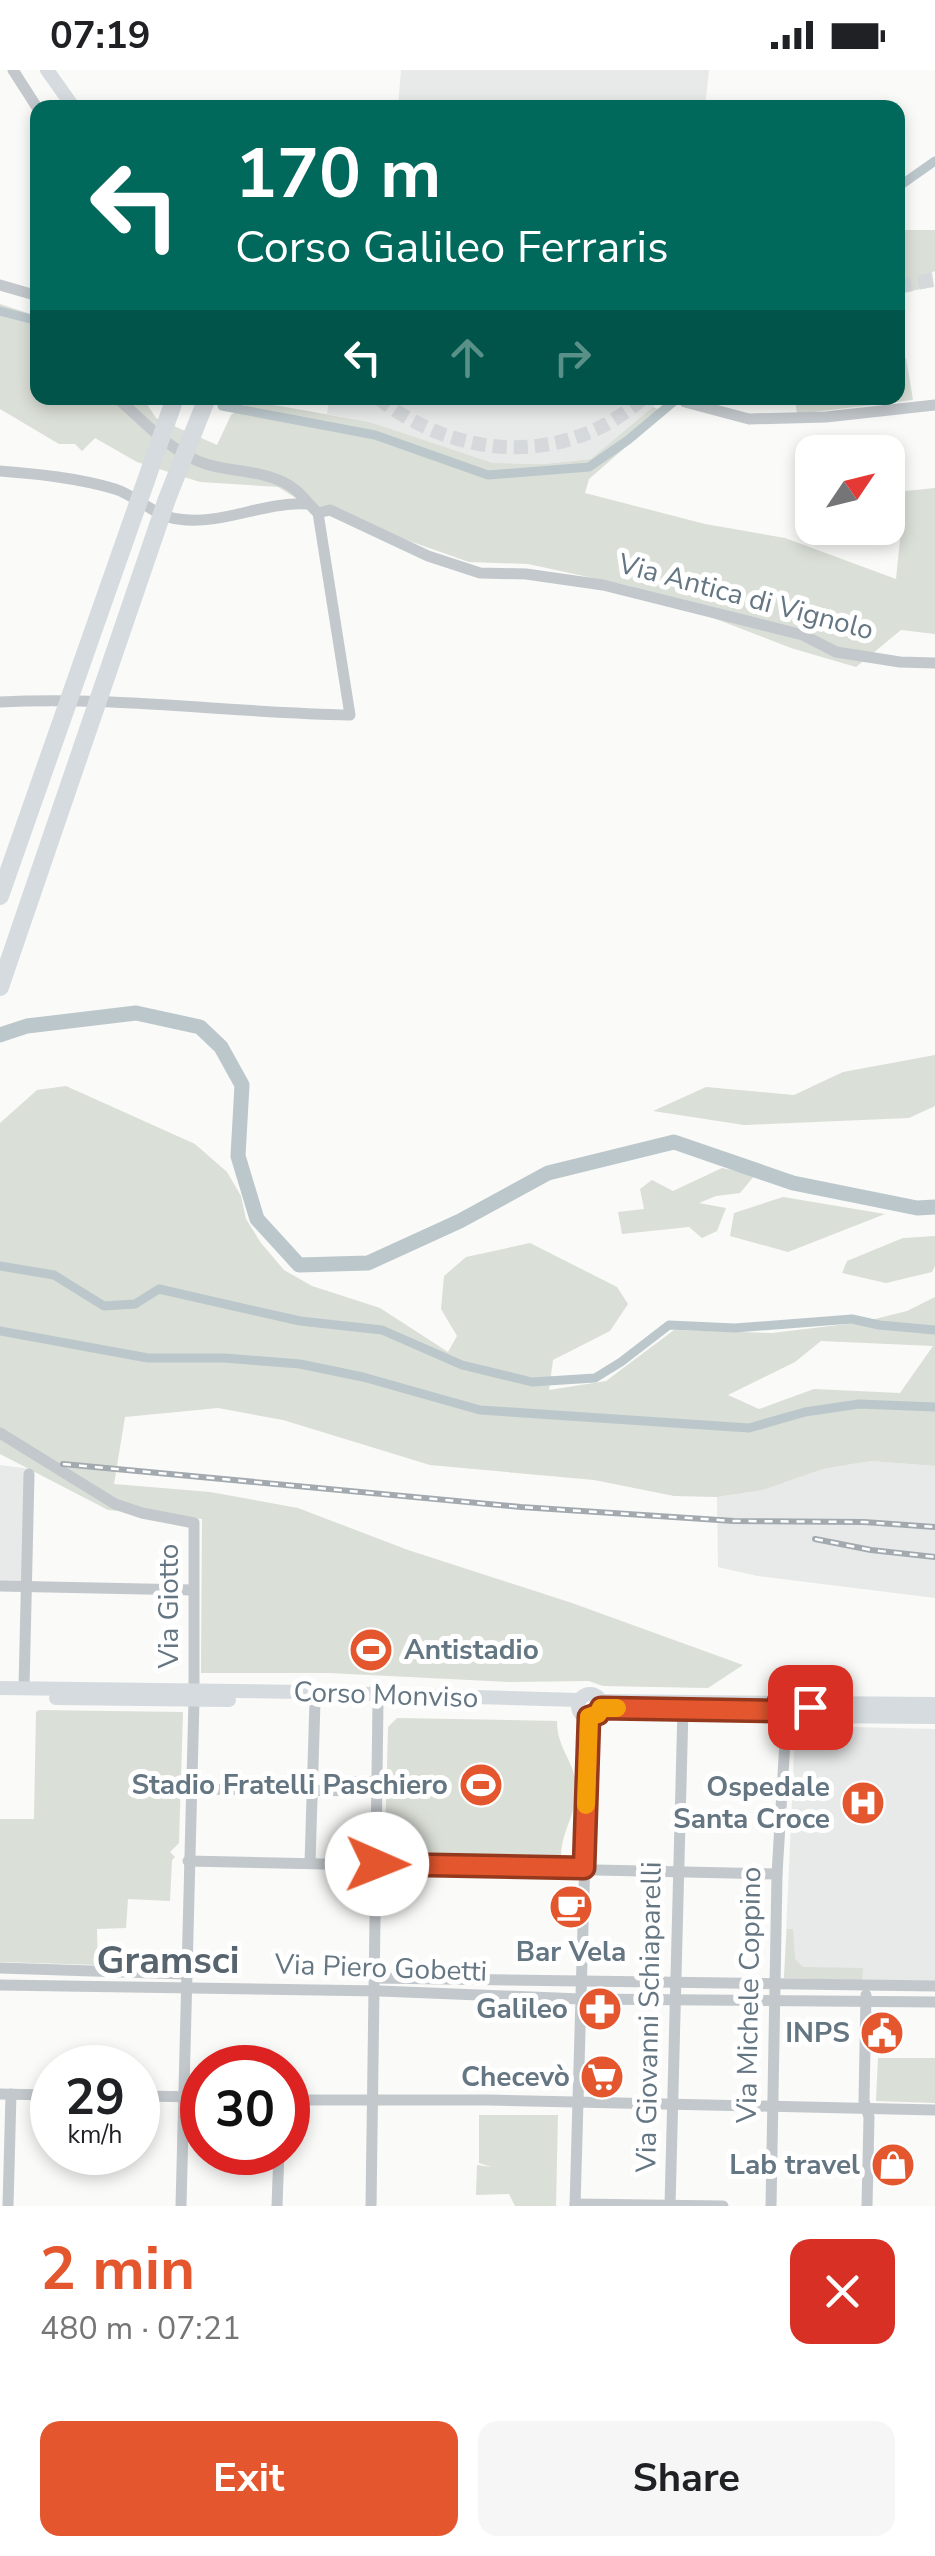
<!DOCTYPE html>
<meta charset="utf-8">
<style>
:root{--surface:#fff;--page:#f6f6f6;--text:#202124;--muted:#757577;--accent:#e4572e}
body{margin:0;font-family:"Nunito Sans",sans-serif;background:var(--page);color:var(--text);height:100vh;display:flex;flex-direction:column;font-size:38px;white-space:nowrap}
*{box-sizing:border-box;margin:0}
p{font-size:32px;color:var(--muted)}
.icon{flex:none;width:55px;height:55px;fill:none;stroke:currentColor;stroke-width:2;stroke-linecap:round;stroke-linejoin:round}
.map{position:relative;height:2136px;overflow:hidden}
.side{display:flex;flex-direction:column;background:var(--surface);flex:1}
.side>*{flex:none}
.banner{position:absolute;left:30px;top:30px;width:875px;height:305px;border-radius:20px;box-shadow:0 5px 15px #0003;background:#00695c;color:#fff;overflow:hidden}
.needle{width:65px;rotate:55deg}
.fabs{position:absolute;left:795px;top:365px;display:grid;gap:20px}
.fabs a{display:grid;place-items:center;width:110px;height:110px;border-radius:20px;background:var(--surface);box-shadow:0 5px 15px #0003;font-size:50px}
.speed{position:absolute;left:30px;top:1975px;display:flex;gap:20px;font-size:50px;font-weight:700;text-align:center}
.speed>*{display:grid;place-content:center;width:130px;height:130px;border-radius:50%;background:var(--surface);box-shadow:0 5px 15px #0003;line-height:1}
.speed small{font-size:25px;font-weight:400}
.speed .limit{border:15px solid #d22;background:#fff;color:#111}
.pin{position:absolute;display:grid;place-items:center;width:85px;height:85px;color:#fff;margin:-42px;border-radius:20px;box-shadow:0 5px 15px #0006}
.me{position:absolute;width:110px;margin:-55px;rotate:91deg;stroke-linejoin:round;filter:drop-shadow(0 0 8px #0008)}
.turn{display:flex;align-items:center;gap:35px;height:210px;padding:0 40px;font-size:45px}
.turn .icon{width:130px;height:130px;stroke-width:2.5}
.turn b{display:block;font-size:70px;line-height:85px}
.lanes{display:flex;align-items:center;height:95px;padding:0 40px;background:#0003;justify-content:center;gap:50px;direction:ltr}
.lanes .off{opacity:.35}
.round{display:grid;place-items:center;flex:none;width:105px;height:105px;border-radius:20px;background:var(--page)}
.summary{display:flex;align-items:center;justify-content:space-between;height:170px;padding:0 40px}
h1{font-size:60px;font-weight:700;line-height:75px;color:var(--accent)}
.cta{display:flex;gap:20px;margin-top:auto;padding:20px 40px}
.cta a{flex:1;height:115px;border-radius:20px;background:var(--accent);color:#fff;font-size:40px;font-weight:700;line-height:115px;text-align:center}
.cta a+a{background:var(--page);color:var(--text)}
.status{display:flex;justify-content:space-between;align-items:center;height:70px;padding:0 50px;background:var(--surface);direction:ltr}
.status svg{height:28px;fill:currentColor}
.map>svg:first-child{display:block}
</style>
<div class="status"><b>07:19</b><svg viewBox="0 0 49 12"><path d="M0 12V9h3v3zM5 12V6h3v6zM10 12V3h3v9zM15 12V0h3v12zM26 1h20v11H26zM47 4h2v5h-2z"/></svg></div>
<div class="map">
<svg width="935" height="2136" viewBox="0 0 935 2136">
<rect width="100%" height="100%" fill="#fafaf8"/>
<g fill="#e8e9e9">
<polygon points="401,0 709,0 705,37 398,37"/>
<polygon points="329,328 662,328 625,363 591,389 544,394 493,393 370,352 327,344"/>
<polygon points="871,1391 935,1396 935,1528 757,1506 718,1497 717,1427 763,1420 823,1399"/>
<polygon points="0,1395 31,1399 30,1515 0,1516"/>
<polygon points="810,1656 935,1659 935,1911 784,1908 795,1662"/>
</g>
<g fill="#dadfd7" fill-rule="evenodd">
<polygon points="898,160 935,160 935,201 932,202 934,217 898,223"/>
<polygon points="0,234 37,246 38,328 143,328 156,348 217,375 231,345 251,331 370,352 493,393 544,394 591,389 653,337 666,342 589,409 585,423 705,454 785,468 896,509 905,421 935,418 935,564 901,560 856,597 791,578 630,516 528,494 469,492 307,435 278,417 200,412 137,392 95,368 82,381 75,374 59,374 0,339"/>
<polygon points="906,288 913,330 797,344 795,328 898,328 898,290"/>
<polygon points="935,985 935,1036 909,1048 744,1055 653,1041 706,1017 794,1025 843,1002"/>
<path d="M66,1016L195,1074L227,1102L241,1126L246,1149L261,1173L284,1200L312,1216L380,1238L448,1282L457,1266L441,1239L444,1206L466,1187L530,1173L617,1217L628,1234L610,1261L553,1290L549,1320L606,1311L674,1260L772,1263L863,1252L907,1241L935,1227V1396L871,1391L823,1399L763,1420L717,1427L674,1426L594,1410L430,1395L283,1350L218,1338L125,1347L114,1414L210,1422L298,1438L408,1480L572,1533L743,1595L708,1618L603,1616L589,1611L509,1612L329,1603H201L202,1449L108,1440L0,1384V1053L37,1020ZM821,1271L933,1276L900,1323L814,1319L759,1339L728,1325L795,1292Z"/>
<polygon points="722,1098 755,1105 740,1123 716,1126 699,1133 726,1138 717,1161 702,1168 689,1157 622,1164 618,1142 644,1139 640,1119 652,1110 673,1121"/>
<polygon points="783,1127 885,1144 788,1182 730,1166 734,1143"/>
<polygon points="935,1166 935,1196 932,1202 886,1213 842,1203 847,1191 903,1168"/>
<polygon points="39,1640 183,1642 179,1773 170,1782 175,1787 172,1790 170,1831 128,1829 126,1858 97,1859 98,1895 0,1892 0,1749 34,1749 36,1642"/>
<path d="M397,1648L557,1651C557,1680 575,1690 576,1718C577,1743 561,1762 561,1786L394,1785L385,1775L388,1657Z"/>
<polygon points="787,1859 793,1859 795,1889 803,1897 863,1898 862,1910 784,1908"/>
<polygon points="878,1988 935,1988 935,2033 876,2031"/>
<polygon points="479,2045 558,2045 556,2136 515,2136 509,2124 476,2125 477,2095 491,2097 479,2093"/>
</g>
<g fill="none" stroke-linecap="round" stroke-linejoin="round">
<g stroke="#bbc7cb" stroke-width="9">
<polyline points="898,117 935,91"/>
<polyline points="0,241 38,251"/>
<polyline points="222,336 375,365 488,405 589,397 628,370 678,328"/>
<polyline points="0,1196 54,1205 104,1236 135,1234 159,1219 300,1251 382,1260 462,1295 532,1312 595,1308 621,1292 669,1255 735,1258 852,1249 879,1255 935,1260"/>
<polyline points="0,1261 148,1288 224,1288 300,1294 363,1307 480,1340 749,1358 805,1342 859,1334 935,1337"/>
</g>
<polyline stroke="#bbc7cb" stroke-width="15" points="0,965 27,956 136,943 200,957 221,977 242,1015 238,1086 257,1149 299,1195 368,1193 460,1151 548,1103 674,1072 793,1113 917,1138 935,1137"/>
<g stroke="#d5d9db" stroke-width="14" stroke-dasharray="14 7" stroke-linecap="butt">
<polyline points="898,217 935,209"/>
<path d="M378,328C457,390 566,397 643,328"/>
</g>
<g stroke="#c3c8cc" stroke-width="11">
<polyline points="13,0 38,39"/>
<polyline points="0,215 38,226"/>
<path d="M117,328C143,350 171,383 206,394C231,402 258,400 283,412C299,419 306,432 318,443L330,440L428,486L480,503L526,504L603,515L803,565L836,582L900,592L935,593"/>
<polyline points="685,332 749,349 826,347 935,335"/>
<path d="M0,401C38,404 78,408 115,419C137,426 154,446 178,449C222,456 264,431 308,434"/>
<path d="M0,632C117,626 233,643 350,645L318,443"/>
<polyline points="0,1363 115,1434 142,1443 194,1453 194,1630 181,2136"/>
<polyline points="0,1516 192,1520"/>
<polyline points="24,1618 29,1404"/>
<polyline points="335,1712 377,1712"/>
<polyline points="190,1719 377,1721"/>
<polyline points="188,1791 777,1804"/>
<polyline points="310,1793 315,1631"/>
<polyline points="0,1898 185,1904"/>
<polyline points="374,1908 935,1916"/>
<polyline points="0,1915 380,1921 581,1929 935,1932"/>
<polyline points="866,1925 864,2031 869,2047 867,2136"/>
<polyline points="0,2024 52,2025"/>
<polyline points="138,2026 202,2027"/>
<polyline points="288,2030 489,2030 935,2040"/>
<polyline points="575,2134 723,2136"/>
<polyline points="8,2136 11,2024"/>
<polyline points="277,2136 279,2082"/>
<polyline points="371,2136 378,1633"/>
<polyline points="575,2136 589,1647"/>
<polyline points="670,2136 683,1638"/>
<polyline points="771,2136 777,1804 786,1655"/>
</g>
<g stroke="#d6dbdf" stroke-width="14">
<polyline points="47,0 74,38"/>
<polyline points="0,1618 304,1622 579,1630"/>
<circle cx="793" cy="1640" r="17"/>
<circle cx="590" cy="1636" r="12"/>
<polyline points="56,1628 229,1630"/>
<polyline points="601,1631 778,1633"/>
<polyline points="809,1633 935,1634"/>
<polyline points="809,1646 935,1647"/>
</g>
<g stroke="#d6dbdf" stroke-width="18">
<polyline points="0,826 175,328"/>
<polyline points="0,917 167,429 207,328"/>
</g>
<defs>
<g id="rail">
<polyline points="63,1394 521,1437 734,1451 864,1452 935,1457"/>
<polyline points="815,1469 871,1480 935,1487"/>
</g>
</defs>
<use href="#rail" stroke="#a2aab0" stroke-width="6"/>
<use href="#rail" stroke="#fff" stroke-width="2.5" stroke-dasharray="8" stroke-linecap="butt"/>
</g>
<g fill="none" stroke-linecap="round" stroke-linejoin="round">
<defs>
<polyline id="route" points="377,1794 584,1798 589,1647 598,1644 601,1638 776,1641 780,1629 790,1623 803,1626 810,1637"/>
</defs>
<use href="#route" stroke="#94391e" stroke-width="25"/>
<use href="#route" stroke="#e4572e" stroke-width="18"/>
<polyline stroke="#f59e0b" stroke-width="18" points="586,1735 589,1647 598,1644 601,1638 617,1638"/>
</g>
<defs>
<symbol id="stadium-disc" viewBox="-11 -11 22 22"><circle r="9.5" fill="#e4572e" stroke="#fff"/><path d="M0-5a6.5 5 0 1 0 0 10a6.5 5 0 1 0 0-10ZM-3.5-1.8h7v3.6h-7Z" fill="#fff"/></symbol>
<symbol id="hospital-disc" viewBox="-11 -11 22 22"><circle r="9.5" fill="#e4572e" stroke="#fff"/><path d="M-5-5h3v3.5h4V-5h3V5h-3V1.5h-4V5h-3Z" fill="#fff"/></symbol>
<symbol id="cafe-disc" viewBox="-11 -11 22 22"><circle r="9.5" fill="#e4572e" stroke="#fff"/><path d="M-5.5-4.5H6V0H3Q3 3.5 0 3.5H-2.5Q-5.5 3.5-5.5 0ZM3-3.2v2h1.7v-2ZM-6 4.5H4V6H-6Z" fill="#fff"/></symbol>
<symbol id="pharmacy-disc" viewBox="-11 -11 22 22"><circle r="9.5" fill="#e4572e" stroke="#fff"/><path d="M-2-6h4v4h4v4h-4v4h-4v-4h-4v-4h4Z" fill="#fff"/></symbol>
<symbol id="civic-disc" viewBox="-11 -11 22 22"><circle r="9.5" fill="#e4572e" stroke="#fff"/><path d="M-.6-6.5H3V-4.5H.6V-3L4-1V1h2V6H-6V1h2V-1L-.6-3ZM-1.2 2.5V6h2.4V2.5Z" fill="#fff"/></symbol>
<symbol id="supermarket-disc" viewBox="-11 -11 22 22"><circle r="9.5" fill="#e4572e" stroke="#fff"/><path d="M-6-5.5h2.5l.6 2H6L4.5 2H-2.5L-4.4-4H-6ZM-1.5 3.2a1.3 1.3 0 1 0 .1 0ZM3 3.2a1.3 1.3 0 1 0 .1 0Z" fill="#fff"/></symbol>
<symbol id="shop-disc" viewBox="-11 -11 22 22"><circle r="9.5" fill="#e4572e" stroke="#fff"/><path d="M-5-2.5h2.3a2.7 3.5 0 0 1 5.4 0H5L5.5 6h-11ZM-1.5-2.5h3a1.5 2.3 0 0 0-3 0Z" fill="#fff"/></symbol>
</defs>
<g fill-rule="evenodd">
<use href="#stadium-disc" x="346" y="1555" width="50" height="50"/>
<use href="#stadium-disc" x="456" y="1690" width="50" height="50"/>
<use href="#hospital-disc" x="838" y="1708" width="50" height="50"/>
<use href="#cafe-disc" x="546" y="1812" width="50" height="50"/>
<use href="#pharmacy-disc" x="575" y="1914" width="50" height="50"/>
<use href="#civic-disc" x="857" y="1938" width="50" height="50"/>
<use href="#supermarket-disc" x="577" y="1982" width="50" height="50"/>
<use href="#shop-disc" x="868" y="2070" width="50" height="50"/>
</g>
<g text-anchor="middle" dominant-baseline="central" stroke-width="10" stroke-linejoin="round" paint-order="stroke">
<g font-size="28" fill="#657683" stroke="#fff">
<text transform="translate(746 527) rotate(15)">Via Antica di Vignolo</text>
<text transform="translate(169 1536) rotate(-90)">Via Giotto</text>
<text transform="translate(386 1625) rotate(2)">Corso Monviso</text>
<text transform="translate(381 1898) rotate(2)">Via Piero Gobetti</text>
<text transform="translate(749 1925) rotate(-89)">Via Michele Coppino</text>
<text transform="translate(649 1947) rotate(-89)">Via Giovanni Schiaparelli</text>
</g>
<g font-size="28" font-weight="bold" fill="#657683" stroke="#fff" text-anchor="end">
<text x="404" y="1580" text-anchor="start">Antistadio</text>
<text x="448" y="1715">Stadio Fratelli Paschiero</text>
<text x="830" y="1717">Ospedale<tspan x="830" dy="32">Santa Croce</tspan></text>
<text x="571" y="1882" text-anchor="middle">Bar Vela</text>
<text x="568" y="1939">Galileo</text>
<text x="850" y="1963">INPS</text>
<text x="570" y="2007">Checevò</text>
<text x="860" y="2095">Lab travel</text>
</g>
<g font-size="38" font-weight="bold" fill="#57646e" stroke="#fff">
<text x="168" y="1890">Gramsci</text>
</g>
</g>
</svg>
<div class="fabs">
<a><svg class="needle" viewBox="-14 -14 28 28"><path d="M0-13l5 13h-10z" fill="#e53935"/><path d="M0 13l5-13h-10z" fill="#757577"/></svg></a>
</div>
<div class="speed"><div>29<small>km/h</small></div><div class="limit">30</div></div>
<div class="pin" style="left:810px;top:1637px;background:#d93025"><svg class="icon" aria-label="arrive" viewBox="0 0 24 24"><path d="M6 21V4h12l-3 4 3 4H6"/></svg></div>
<svg class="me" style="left:377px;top:1794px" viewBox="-20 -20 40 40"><circle r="19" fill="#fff"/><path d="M0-13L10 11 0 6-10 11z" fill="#e4572e"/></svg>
<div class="banner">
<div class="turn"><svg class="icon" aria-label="left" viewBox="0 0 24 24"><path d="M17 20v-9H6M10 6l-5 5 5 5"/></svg><div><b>170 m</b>Corso Galileo Ferraris</div></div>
<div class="lanes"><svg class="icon" aria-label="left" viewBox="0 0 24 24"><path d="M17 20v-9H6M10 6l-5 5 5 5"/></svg><svg class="icon off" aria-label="ahead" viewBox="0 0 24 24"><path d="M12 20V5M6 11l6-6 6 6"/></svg><svg class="icon off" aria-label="right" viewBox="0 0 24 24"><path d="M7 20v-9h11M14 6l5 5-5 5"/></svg></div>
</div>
</div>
<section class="side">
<div class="summary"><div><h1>2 min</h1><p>480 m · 07:21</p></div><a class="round" style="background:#d93025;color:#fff"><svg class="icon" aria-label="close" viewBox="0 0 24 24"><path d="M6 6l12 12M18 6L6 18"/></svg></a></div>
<div class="cta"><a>Exit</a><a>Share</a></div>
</section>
